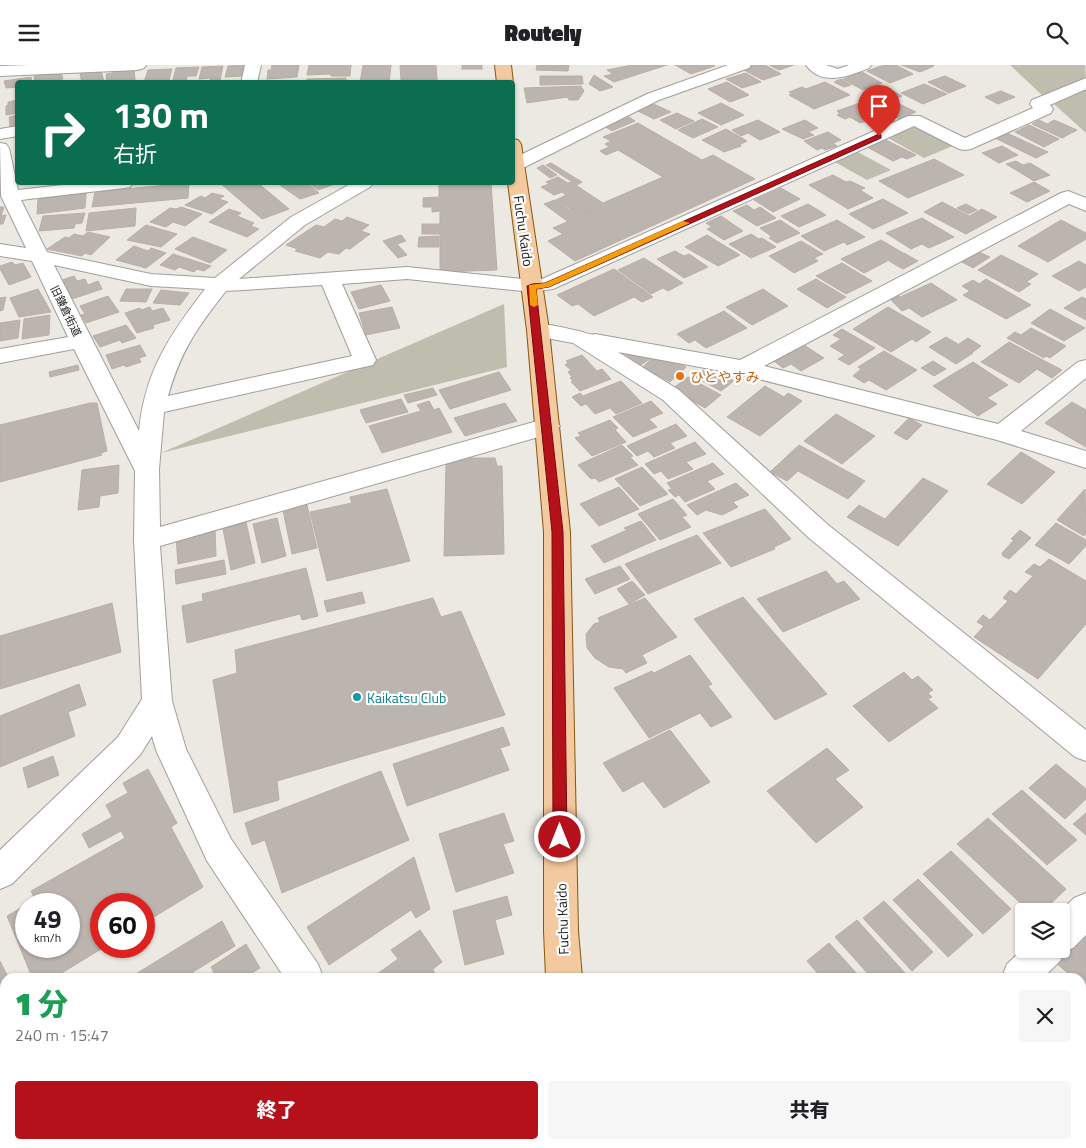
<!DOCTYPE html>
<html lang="ja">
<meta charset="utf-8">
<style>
:root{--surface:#fff;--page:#f6f6f6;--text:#202124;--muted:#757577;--accent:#b5111a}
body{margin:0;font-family:"Titillium Web","Noto Sans JP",sans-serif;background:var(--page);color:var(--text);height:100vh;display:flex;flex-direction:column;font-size:19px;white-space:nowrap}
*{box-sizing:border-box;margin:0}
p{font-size:16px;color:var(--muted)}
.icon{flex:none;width:28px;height:28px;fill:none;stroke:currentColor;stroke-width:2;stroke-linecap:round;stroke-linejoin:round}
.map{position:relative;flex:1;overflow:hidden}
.panel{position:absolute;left:0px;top:908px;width:1086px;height:176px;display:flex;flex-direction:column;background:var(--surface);border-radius:15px 15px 0 0;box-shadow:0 1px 4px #0004}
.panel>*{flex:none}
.top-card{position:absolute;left:15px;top:15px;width:500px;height:105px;border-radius:5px;box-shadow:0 1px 4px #0004;background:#0b6e4f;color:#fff;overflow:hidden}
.controls{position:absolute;left:1015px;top:838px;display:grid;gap:10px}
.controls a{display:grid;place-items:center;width:55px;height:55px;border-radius:5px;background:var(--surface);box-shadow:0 1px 4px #0004;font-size:25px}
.speed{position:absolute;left:15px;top:828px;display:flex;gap:10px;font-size:25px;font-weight:700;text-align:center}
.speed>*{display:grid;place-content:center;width:65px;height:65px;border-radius:50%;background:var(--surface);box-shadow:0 1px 4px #0004;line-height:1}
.speed small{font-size:12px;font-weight:400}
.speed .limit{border:8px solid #d22;background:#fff;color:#111}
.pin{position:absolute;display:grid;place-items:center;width:42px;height:42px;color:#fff;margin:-51px -21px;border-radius:50% 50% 50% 0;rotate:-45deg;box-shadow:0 0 5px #0007}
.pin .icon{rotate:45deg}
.me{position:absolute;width:55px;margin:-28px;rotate:0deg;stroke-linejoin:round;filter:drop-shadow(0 0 4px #0008)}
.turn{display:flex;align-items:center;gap:18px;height:105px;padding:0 15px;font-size:22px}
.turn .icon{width:65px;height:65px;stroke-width:2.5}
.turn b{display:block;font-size:35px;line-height:42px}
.round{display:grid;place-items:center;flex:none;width:52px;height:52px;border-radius:5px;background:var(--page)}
.headline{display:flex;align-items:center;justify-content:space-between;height:85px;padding:0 15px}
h1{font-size:30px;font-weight:800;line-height:38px;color:#1e9e55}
.button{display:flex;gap:10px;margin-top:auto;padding:10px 15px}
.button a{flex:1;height:58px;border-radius:5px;background:var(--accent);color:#fff;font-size:20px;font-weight:800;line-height:58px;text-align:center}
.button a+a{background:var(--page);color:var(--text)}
header{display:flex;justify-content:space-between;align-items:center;height:65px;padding:0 15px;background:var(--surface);font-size:22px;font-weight:800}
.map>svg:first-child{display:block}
</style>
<header><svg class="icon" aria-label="menu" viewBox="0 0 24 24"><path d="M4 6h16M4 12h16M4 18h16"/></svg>Routely<svg class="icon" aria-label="search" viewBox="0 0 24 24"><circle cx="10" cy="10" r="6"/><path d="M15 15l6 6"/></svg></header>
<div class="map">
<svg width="1086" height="1083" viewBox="0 0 1086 1083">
<rect width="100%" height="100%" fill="#ece8e2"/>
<g fill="#bfbeae">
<polygon points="1010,0 1085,0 1086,13 1043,31"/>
<polygon points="1086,24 1086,68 1054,39"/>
<polygon points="917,61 955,80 924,93 888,73"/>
<polygon points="856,86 891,105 867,115 833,96"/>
<polygon points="504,239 507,302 161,388"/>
</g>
<g fill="#bcb4af" stroke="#bcaea5">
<polygon points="246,0 243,11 225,12 228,1"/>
<polygon points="272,0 299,0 297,12 267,14 268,5 271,5"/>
<polygon points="309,0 351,0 350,11 331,11 331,9 307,10"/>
<polygon points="363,0 391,0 389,18 360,18"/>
<polygon points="400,0 436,0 437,15 408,17 408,15 401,15"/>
<rect x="462" y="0" width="20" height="4"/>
<polygon points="537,0 569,0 568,6 536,5"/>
<polygon points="632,0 667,0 614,17 604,11 613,9 607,5"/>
<polygon points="675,0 714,0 715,1 691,9"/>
<polygon points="753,0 765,0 781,9 763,15 742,4"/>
<polygon points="769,0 794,0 779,5"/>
<polygon points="884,0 896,0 913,9 890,18 867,6"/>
<polygon points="901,0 932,0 934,1 920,7"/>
<polygon points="223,1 220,15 210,16 211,13 199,14 202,2"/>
<polygon points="199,2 196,11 187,11 186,17 172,18 176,3"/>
<polygon points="134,4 135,15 124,18 107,18 106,9"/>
<polygon points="172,4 169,15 144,17 148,5"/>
<polygon points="101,5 104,17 82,18 80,9"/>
<polygon points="61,7 63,14 35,18 34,11"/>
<polygon points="862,7 882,18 863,25 843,14"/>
<polygon points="746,8 761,17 742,23 726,14"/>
<polygon points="594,10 613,22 600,26 589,19"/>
<polygon points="540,11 582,11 583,19 540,20"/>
<polygon points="945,11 966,21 949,28 928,17"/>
<polygon points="31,12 32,18 18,18 18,22 6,23 4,16"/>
<polygon points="346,13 346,18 306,18 307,14"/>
<polygon points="841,14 851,20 844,22 834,17"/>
<polygon points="727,17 749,30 730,37 708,24"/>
<polygon points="825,17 850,30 814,44 789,30 793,29 789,27 802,22 806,24"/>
<polygon points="924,19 947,29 923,39 901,28"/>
<polygon points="581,21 584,26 578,35 569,35 567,32 527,38 524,23"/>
<polygon points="893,26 902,31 894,34 885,30"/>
<polygon points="1001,26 1015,32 998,39 985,32"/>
<polygon points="882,31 916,47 899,54 871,36"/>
<polygon points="18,35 18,48 6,50 6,41 8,40 8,37"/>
<polygon points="868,35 885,47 881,48 883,49 860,58 850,52 845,54 837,50 840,49 837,46"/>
<polygon points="721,38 744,50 721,60 698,48"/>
<polygon points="649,39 656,40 671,47 654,54 636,45"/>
<polygon points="677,48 694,56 676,64 660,55"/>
<polygon points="18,50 18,61 10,62 9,52"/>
<polygon points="629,52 635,56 612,66 606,62"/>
<polygon points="702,54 718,62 693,73 678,65"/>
<polygon points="758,55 780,67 760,75 748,68 741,71 732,65"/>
<polygon points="805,55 818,63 808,67 814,70 803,74 782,64"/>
<polygon points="1039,55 1047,59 1054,55 1077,65 1062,73 1032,59"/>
<polygon points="638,58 702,95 713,90 755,114 575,196 548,176 563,169 553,163 594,145 584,138 571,144 556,135 566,130 562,127 554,130 541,122 549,119 546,117 558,112 568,118 571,117 603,138 663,112 618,85 606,90 600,86 609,82 605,79 611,76 603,72"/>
<polygon points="1029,60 1059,74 1044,82 1015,67"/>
<polygon points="726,64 747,76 739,80 741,81 724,87 702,75"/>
<polygon points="828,67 841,75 833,78 837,81 825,85 822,83 817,85 804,76"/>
<polygon points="1007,68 1048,87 1036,93 995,73"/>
<polygon points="884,74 916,90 907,94 902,92 893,96 867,82"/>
<polygon points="1002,81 1018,90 999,98 982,88"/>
<polygon points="934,94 964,110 908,133 879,116"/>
<polygon points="1016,96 1023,100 1030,98 1050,110 1034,116 1006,99"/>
<polygon points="551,98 582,117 577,120 546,100"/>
<polygon points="543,100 557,110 550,113 537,103"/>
<polygon points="833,110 846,117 850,116 865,123 860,125 873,133 848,144 809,120"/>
<polygon points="1034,117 1050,126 1027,137 1010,128"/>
<polygon points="189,118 188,133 92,142 95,127"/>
<polygon points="220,118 258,118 289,144 262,154"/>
<polygon points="277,118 307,118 319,128 300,134"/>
<polygon points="309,118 337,118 318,125"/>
<polygon points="439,118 491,118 497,205 440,207 440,169 422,169 422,159 440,159 440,146 432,147 432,142 423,142 423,133 439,132"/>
<polygon points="781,123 800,134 773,147 754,135"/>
<polygon points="86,128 85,143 37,149 38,134"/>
<polygon points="212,128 224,131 219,134 228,137 212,149 185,140 201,131 205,133"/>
<polygon points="883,134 908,148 873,164 849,149"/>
<polygon points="555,135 570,145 584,139 593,145 567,156 544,139"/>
<polygon points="942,137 969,151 982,144 997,152 966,169 924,147"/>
<polygon points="808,139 826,150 799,162 781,151"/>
<polygon points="966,139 977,145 968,149 957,143"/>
<polygon points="747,140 754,145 760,142 776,153 757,161 733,146"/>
<polygon points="0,142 4,142 1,151 6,150 3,159 0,159"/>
<polygon points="181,142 202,149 185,161 173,157 166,162 150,157 170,143 176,144"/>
<polygon points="136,143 135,161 86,166 89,148"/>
<polygon points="229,144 241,148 237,151 254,158 251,161 259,164 247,172 209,157"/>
<polygon points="85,148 82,158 75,159 74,163 39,166 43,151"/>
<polygon points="721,151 743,166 724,175 707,164 712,162 706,158"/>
<polygon points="347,152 369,160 361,166 370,169 350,184 346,183 339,189 328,187 320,193 295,186 298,184 286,180 316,160 324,162 335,154 342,156"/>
<polygon points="922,153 954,172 929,183 922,179 911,184 886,168"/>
<polygon points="780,155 800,168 777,178 769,173 772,172 760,163"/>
<polygon points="837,155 865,172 847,180 844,177 824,186 801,171"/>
<polygon points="1061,155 1086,168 1086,174 1048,197 1018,181"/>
<polygon points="146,160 177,169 161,182 127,175"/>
<polygon points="88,167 110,172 91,190 85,188 82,191 47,184 65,172 69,173 74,169 83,171"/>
<polygon points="751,169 759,174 762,173 776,182 751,193 729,179"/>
<polygon points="401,170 406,176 397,179 407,190 398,193 383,176"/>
<polygon points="707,170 740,190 718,201 685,182"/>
<polygon points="439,171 439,182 418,182 419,172"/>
<polygon points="193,172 227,185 210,198 175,184"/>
<polygon points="881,175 903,188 864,208 841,194"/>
<polygon points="801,176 823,189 814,193 818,196 794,208 769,191"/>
<polygon points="134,181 148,186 151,183 166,188 146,203 116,195"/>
<polygon points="675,186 684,191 689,189 708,202 684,213 657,194"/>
<polygon points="977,186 990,192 973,203 960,196"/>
<polygon points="904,188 918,196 903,204 889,196"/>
<polygon points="173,189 211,201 204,206 197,204 194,207 179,202 175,205 160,200"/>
<polygon points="1001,190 1038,209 1026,217 1031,219 1019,227 978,205"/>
<polygon points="644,193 683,218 668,226 663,223 651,229 618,205"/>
<polygon points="1079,196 1086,200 1086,222 1079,226 1052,211"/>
<polygon points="12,197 15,200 23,198 31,212 9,220 0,204 0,201"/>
<polygon points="842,198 872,216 846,229 816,211"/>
<polygon points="614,204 653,232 642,237 634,232 594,251 578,239 572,241 557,230"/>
<polygon points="74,211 77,216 85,214 88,220 98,216 102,224 72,234 62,215"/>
<polygon points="816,214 846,232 827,243 797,224"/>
<polygon points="986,214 1031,240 1006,254 963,230 970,226 962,221 973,215 979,219"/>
<polygon points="931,218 957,235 922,252 909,243 902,246 888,232 897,229 900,232"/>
<polygon points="381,220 390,236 359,244 351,227"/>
<polygon points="38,224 51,247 19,252 10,233"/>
<polygon points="126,224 152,224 146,237 120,236"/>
<polygon points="763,224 788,241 752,260 726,242"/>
<polygon points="161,225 189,228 180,240 153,238"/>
<polygon points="108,231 119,247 86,258 81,250 85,249 80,241"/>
<polygon points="6,232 3,245 0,246 0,233"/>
<polygon points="1082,232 1086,234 1086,255 1064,243"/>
<polygon points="150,242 152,246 163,243 170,255 153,260 154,263 137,268 125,248 140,243 141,245"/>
<polygon points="392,242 400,263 366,270 359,248"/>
<polygon points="888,242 931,267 916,277 912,274 891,287 853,264"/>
<polygon points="1050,244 1085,263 1064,276 1031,258"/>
<polygon points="724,246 747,263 706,283 695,275 689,278 677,269"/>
<polygon points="50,250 49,270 22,274 24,254"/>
<polygon points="20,255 18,273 0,276 0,258"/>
<polygon points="126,260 136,273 122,278 120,275 100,282 93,271"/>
<polygon points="1031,263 1066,281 1050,293 1046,291 1044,293 1007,273 1015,267 1021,270"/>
<polygon points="842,264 875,283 849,300 838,294 845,290 830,281 841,274 833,270"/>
<polygon points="946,272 973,288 956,299 929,282"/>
<polygon points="968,273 981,281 973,287 959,279"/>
<polygon points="1009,277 1039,293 1062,305 1052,313 1037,304 1019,318 981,297"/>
<polygon points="140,280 146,291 139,293 141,297 126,302 124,300 112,304 106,290"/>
<polygon points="804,280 824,293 801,306 791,299 783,303 774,296"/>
<polygon points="625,286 651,293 641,300 623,288"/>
<polygon points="884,286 917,305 886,325 869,315 864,318 853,311 861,304 858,302"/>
<polygon points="582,290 597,306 602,304 611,314 580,326 571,317 573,316 570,313 572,312 568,307 571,305 565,300 568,298 566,296"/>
<polygon points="654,291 662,296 664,294 674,295 686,302 670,317 643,302"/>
<polygon points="933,296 946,304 934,311 921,303"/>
<polygon points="973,297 1008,320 987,333 997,339 978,351 933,321"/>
<polygon points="78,300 79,305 50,312 49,307"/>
<polygon points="703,305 708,308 711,306 718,309 720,308 734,316 721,326 693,311"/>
<polygon points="499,307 511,325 450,344 439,325"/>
<polygon points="688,312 721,330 705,343 672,324"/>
<polygon points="621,316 642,338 616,349 610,343 595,349 586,339 581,341 572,332 580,328 583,331"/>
<polygon points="765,321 784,332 788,328 802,336 760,371 727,352"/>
<polygon points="433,323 437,330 408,338 404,330"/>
<polygon points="401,334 408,347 366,358 360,345"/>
<polygon points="429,336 434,345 439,343 452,367 382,388 369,361 421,346 417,340"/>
<polygon points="651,336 663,348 649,354 657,362 633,372 613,352"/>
<polygon points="1072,337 1086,345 1086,382 1045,358"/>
<polygon points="90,338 97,338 107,386 101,388 102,390 0,417 0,360"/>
<polygon points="505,338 517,356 465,371 454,353"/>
<polygon points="836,349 875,371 842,399 804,376"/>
<polygon points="909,353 922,360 907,375 894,368"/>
<polygon points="610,355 618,363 615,365 626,377 592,391 575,373 581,371 578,368"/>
<polygon points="676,359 687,371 670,378 675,383 654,392 648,386 637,391 627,381"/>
<polygon points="695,377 706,389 686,397 693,404 668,414 661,406 654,409 645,399"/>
<polygon points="622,380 633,391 630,392 638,400 599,417 595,413 591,414 578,400"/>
<polygon points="799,380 865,416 848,434 798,406 787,416 770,407"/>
<polygon points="1021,387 1055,407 1022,439 987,419"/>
<polygon points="462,393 495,393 497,401 502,401 504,489 444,491 446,399"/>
<polygon points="713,398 724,409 707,416 715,424 685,437 679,430 675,432 668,425 672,424 667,418"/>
<polygon points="119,400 118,428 100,431 99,442 78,445 82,405"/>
<polygon points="642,402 668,429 640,441 615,414"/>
<polygon points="923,413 948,426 898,481 847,452 859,440 885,454"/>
<polygon points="736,418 749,430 733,437 738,442 722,450 706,445 697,450 687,440"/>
<polygon points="619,422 639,444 599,461 580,439"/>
<polygon points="387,424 410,496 327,516 310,447 352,438 350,432"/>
<polygon points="1085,424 1086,469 1084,471 1057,455"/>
<polygon points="673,434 687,450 682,452 691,462 660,475 638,449"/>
<polygon points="307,440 317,483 292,489 283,445"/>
<polygon points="765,444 791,474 774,482 775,484 731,502 703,468"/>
<polygon points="277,453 286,491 262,498 253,459"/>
<polygon points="641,456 656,475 604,498 591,481 627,465 624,463"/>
<polygon points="246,457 255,498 231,505 223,464"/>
<polygon points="1056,458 1086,475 1086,481 1069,499 1035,480"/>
<polygon points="215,465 216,491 178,499 176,472"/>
<polygon points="1020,465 1031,473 1009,494 1003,491 1002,488 1014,475 1011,474"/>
<polygon points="697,470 721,498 648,529 625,499"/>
<polygon points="1049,494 1086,516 1086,559 1038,614 974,572 984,561 977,557 983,550 990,555 1008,536 1003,533 1010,525 1016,529 1033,511 1025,507 1034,499 1040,502"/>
<polygon points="224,495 226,509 176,519 175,505"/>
<polygon points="620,501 630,514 595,529 585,514"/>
<polygon points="306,503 318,551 302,555 300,549 187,578 182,541 203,536 202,529"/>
<polygon points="826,506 837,519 844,516 860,534 783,567 757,534"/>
<polygon points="632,516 645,530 629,539 617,524"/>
<polygon points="362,527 365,538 327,547 324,536"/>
<polygon points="743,532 827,629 775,655 694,554"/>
<polygon points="433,533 441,552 461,546 505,650 277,716 279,735 234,748 213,615 237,608 235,585"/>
<polygon points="645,533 677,572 642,590 647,598 626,608 623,604 609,602 595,593 587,583 586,569 594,559 600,557 598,553"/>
<polygon points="112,538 121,587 0,624 0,571"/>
<polygon points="690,590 712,619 708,621 732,652 711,662 700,648 649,673 614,623 652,606 654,608"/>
<polygon points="904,607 912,615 918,611 933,625 928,628 932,632 928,634 938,643 889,677 853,641"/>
<polygon points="79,619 86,640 68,647 75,671 0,702 0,651"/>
<polygon points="503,662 510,680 500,683 509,705 407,741 393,699"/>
<polygon points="670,665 710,717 664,743 643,716 623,727 603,698"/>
<polygon points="827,683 849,705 835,714 863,742 816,778 767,726"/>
<polygon points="53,691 59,710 28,723 23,703"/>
<polygon points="1056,699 1086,724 1086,734 1065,754 1029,723"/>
<polygon points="148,704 177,758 171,762 203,822 144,858 144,839 101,839 101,881 106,881 55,912 32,912 7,851 26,840 26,881 69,881 69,839 29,839 35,835 31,826 125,773 121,766 89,783 82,769 112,752 106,740 128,728 123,718"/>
<polygon points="381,706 409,775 282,828 265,775 252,780 245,758"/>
<polygon points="1022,725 1077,775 1047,800 992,749"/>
<polygon points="504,748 514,776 503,779 514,808 456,827 439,769"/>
<polygon points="1086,748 1086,770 1073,759"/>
<polygon points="988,753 1066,824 1043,846 1029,846 957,779"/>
<polygon points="951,786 1011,844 983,869 923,809"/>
<polygon points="414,792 430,844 416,853 411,845 329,900 307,862"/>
<polygon points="918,814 973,870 948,892 893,835"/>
<polygon points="507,831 512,850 495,855 504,889 465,900 453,846"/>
<polygon points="884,836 933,887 912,906 863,853"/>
<polygon points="857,855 905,908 899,912 871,912 835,872"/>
<polygon points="222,856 235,881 185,912 134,912 134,910"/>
<polygon points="420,865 442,897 433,904 436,912 373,912 398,894 391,885"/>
<polygon points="1086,866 1086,926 1081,921 1081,912 1072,912 1054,896"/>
<polygon points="829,878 860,912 821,912 807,896"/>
<polygon points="246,879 260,903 245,912 216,912 211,902"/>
<polygon points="0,896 8,912 5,912 5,971 0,974"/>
<polygon points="1081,960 1086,964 1086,1028 1081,1023"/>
<polygon points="5,985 5,1040 0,1043 0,989"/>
<polygon points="7,1079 19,1079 19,1083 0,1083"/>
<polygon points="34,1079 95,1079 89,1083 36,1083"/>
<polygon points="172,1079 213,1079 207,1083 174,1083"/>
<polygon points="329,1079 366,1079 369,1083 332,1083"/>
<polygon points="433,1079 515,1079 515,1083 435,1083"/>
<polygon points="769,1079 835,1079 838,1083 762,1083"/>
<polygon points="872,1079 1026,1079 1030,1083 868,1083"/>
</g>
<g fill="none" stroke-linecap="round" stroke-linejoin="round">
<defs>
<g id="minor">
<polygon points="29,0 146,0 144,3 138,5 0,11 0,1"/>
<polygon points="245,0 261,0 257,18 241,18"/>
<polygon points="728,0 751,0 749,3 659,35 521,104 512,105 512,94 647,29"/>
<path d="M806,0H826L838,4L849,0H871L869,3C850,11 821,22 806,0Z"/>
<path d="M1086,13V24L1050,40L1053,44L1051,48L971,84L965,85L959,84L914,61L553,224L532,227L407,214L342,219L376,295L373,300L164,347L159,404L160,462L548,353L556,355L560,361L556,367L160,481L172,636L186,684L231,774L318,899L323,912H284L207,796L156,685L152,671L140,690L12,819L0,824V785L118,672L142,634L134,475L135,406L74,284L0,298V284L68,272L32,196L0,191V179L26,183L1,131L0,78L6,79L9,83L18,125L80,118H133L130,122L124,123L21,135L47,187L151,209L215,213L291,152L352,118H373L370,122L305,160L239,214L407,202L532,215L542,214L908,51H920L965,73L1033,43L1030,39L1032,35ZM54,200L151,221L205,224C169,271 145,306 139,366ZM322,220L352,291L168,331C181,285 197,263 226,226Z"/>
<polygon points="18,61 18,71 0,74 0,64"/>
<path d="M1068,126L1086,133V146L1069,139L764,301L998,359L1078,297L1086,295V313L1021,366L1086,386V403L997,375L743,310L618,287L679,325L827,459L1086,665V696L1075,692L809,473L663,335L573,278L530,270L527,265L530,260C545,257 564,263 579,266C585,267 590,271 595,269L740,295L1061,128Z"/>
<polygon points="1086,828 1086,870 1073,883 1064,887 1060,896 1044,912 1002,912 1007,899 1024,883 1061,884 1061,846 1074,833"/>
<polygon points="379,1079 419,1079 421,1083 381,1083"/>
</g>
<g id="major">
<polygon points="495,0 511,0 513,18 512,19 497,18"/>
<polygon points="512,74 518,75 521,79 549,265 570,467 578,866 582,912 546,912 544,866 544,467 527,265 508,118 512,118"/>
<polygon points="554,1079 592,1079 594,1083 554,1083"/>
</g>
</defs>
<use href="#minor" stroke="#9f9f9f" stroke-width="2"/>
<use href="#major" stroke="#86570d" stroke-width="2"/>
<use href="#minor" fill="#fff" fill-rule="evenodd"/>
<use href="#major" fill="#f3caa0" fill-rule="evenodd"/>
</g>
<polygon fill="#b5111a" stroke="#760b11" points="879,69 881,70 881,73 549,222 536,224 563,467 567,772 565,776 560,778 555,776 553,772 552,467 527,221 532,219 545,218"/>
<polygon fill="#f59e0b" points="683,156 690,158 549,222 536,224 538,240 534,242 530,240 529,220 545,218"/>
<circle fill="#e8710a" stroke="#fff" stroke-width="2" cx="680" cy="311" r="5"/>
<circle fill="#0f9aa8" stroke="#fff" stroke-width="2" cx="357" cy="632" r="5"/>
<g text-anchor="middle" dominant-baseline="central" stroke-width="4.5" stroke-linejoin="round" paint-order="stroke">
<g font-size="11" fill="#1b1b1b" stroke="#fff">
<text transform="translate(66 246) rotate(64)">旧鎌倉街道</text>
</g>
<g font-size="14" fill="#1b1b1b" stroke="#fff">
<text transform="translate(524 166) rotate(82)">Fuchu Kaido</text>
<text transform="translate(562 854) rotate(-92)">Fuchu Kaido</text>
</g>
<g font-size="14" fill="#c56008" stroke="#fff" text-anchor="start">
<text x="690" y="311">ひとやすみ</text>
</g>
<g font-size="14" fill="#0d838f" stroke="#fff" text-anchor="start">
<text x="367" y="632">Kaikatsu Club</text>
</g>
</g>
</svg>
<div class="controls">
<a><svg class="icon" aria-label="layers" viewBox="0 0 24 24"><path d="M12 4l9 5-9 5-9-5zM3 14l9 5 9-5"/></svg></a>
</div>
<div class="speed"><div>49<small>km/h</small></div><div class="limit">60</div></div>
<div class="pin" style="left:879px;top:71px;background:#d93025"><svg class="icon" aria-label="arrive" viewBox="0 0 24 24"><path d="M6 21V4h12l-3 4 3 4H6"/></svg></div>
<svg class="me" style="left:560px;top:772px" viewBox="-20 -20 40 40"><circle r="17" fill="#b5111a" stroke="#fff" stroke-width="3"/><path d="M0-11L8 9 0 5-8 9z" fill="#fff"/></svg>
<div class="top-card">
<div class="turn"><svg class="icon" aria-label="right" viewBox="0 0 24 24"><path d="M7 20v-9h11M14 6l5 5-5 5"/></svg><div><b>130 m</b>右折</div></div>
</div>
<section class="panel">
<div class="headline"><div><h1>1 分</h1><p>240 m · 15:47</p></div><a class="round"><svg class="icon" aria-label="close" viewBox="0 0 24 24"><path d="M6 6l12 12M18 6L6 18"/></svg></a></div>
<div class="button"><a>終了</a><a>共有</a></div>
</section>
</div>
